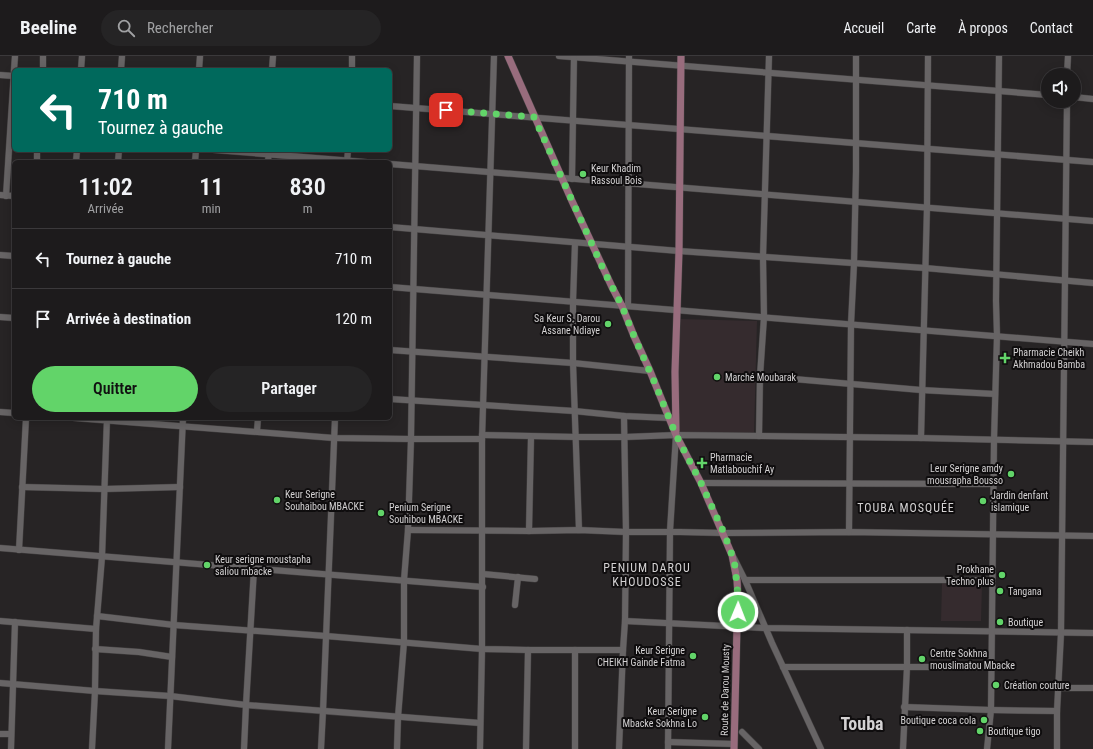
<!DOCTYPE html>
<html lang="fr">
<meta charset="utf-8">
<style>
:root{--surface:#1d1b1c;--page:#252425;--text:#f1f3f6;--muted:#a0a1a3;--line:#3b393b;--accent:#62d469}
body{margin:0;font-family:"Roboto Condensed",sans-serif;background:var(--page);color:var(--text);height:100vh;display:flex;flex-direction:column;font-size:15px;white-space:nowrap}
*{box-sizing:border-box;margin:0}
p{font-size:13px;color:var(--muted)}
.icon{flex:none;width:22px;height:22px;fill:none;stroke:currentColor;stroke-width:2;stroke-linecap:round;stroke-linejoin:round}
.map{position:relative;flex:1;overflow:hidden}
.side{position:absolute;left:12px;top:104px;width:380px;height:260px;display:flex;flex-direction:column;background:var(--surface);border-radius:6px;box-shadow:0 2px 10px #0003,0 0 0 1px var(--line)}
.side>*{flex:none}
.hud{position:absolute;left:12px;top:12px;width:380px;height:84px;border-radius:6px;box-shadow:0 2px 10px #0003,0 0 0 1px var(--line);background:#00695c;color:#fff;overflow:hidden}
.fabs{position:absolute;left:1041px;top:12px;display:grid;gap:8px}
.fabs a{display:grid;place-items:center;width:40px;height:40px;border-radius:50%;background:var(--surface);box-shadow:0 2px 10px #0003,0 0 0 1px var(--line);font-size:20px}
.pin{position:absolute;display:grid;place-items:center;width:34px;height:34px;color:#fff;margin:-17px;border-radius:8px;box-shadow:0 2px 6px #0006}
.me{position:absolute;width:44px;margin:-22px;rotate:1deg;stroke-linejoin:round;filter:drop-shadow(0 0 3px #0008)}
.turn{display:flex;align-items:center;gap:14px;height:84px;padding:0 20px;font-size:18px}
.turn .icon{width:52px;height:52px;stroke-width:2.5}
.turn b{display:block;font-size:28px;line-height:34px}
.eta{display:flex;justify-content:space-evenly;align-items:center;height:68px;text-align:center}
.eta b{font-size:24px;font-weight:600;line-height:28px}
.cta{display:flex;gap:8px;margin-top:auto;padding:8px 20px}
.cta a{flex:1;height:46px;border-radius:24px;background:var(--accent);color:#111;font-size:16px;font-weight:600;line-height:46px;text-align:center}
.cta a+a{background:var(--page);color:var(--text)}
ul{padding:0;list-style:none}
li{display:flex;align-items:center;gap:12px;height:60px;padding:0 20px;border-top:1px solid var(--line)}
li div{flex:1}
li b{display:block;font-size:15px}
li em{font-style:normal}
header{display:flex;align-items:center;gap:24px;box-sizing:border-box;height:56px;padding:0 20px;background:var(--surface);border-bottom:1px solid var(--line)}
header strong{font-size:19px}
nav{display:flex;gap:22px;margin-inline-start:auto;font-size:14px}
.search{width:280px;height:36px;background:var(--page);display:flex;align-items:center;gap:10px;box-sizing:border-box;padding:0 14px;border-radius:22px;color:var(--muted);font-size:15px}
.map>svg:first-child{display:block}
</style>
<header>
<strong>Beeline</strong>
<div class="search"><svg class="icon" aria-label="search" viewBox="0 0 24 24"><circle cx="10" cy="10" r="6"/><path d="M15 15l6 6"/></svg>Rechercher</div>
<nav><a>Accueil</a><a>Carte</a><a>À propos</a><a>Contact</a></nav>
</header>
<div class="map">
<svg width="1093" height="693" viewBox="0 0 1093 693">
<rect width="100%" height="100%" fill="#272425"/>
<g fill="#352b2e">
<polygon points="679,263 757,265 754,379 676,377"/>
<polygon points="942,527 982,528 981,565 941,565"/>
</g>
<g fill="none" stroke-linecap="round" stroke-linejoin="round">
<defs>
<g id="minor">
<polyline points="559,0 1048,39"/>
<polyline points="14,14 15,0"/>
<polyline points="43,14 43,0"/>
<polyline points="81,14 82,0"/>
<polyline points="121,14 122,0"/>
<polyline points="199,14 200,0"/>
<polyline points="272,14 273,0"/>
<polyline points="352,14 352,0"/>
<polyline points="0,19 14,20"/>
<polyline points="1067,19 1068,0"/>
<polyline points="1074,41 1093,43"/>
<polyline points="390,50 1093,106"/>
<polyline points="215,94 365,106"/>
<polyline points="37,106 37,94"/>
<polyline points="76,106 77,94"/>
<polyline points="118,106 119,94"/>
<polyline points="195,106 196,94"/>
<polyline points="268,106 269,94"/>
<polyline points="347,106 348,94"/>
<polyline points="390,108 1093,165"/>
<polyline points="572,123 574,0"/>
<polyline points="0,139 14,140"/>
<polyline points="6,140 14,15"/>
<polyline points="390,171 679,195 925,212 1093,227"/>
<polyline points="575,187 573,246 573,307 579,474"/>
<polyline points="0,199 14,200"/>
<polyline points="390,231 1093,288"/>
<polyline points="628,250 629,0"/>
<polyline points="0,261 14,262"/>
<polyline points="390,294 573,307 650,315"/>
<polyline points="760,320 921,334 995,338"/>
<polyline points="390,343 574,355 624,360 669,362"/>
<polyline points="0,356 14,357"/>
<polyline points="75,362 334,382 411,383 482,383"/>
<polyline points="257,375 258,362"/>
<polyline points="482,379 577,381 625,381 676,379 921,382 1093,386"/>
<polyline points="759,380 760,320 764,261 763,201 769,0"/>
<polyline points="921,382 927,151 928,0"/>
<polyline points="701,427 994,428"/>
<polyline points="22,431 104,433 180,431"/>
<polyline points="408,474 529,475 579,474 626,476 680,476 724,477 849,476 1093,480"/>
<polyline points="529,475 531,381"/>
<polyline points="849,476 851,268 854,208 856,115 856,0"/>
<polyline points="0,492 483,531"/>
<polyline points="19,494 26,362"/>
<polyline points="734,502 745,524 772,587 821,693"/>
<polyline points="483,518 535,523"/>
<polyline points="745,524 992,524"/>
<polyline points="515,549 518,521"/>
<polyline points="97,560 174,569 326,580 482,593 528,594 623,594"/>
<polyline points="0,565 96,573"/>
<polyline points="625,565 766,572 1093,577"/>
<polyline points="95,593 139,596 172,601"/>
<polyline points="575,594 575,693"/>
<polyline points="783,611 991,611"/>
<polyline points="0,627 95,635 170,640 246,649 480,667"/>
<polyline points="1058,632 1093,632"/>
<polyline points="904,651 991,654 1057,655"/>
<polyline points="742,676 759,693"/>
<polyline points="0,678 11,678"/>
<polyline points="668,686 734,688"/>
<polyline points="11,693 15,566"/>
<polyline points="92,693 95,635 96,573 102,501 107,362"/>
<polyline points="168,693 183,362"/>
<polyline points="244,693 246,649 254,513"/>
<polyline points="321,693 323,655 335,362"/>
<polyline points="397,693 398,661 404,586 404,524 408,474 411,383 417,0"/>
<polyline points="480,693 482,593 482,383 494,0"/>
<polyline points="526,693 528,594"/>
<polyline points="619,693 623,594 625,565 626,476 624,360"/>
<polyline points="668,693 670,475 676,379"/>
<polyline points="903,693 907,611 907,574"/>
<polyline points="987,693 991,654 994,384 997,280 996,245 999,0"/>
<polyline points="1057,693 1057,655 1061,577 1067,45"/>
</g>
<g id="major">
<polyline points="508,0 572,145 612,231 622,250 634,280 650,315 676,379 701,427 732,499 737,524 738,541 737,570 734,693"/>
<polyline points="676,375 675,316 679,195 681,0"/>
</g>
</defs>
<use href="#minor" stroke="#434041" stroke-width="7"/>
<use href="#major" stroke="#434041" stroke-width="8"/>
<use href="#minor" stroke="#676465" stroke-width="6"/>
<use href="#major" stroke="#986c7d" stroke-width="7"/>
</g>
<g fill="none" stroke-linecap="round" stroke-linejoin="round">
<polyline stroke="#62d469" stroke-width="7" stroke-dasharray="0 12.6" points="446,54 534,61 606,219 622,250 634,280 654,325 676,379 701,427 724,477 732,499 735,510 738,541 738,556"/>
</g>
<g fill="#62d469" stroke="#0f0d0e" stroke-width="1.5">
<circle cx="583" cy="118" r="4"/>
<circle cx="608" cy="268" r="4"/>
<path d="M1003 296h4v4h4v4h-4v4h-4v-4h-4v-4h4z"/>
<circle cx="717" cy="321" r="4"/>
<path d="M700 401h4v4h4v4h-4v4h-4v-4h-4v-4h4z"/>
<circle cx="1011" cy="418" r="4"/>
<circle cx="277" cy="444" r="4"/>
<circle cx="983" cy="445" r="4"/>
<circle cx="381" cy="457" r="4"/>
<circle cx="207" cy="509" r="4"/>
<circle cx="1002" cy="519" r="4"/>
<circle cx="1000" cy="535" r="4"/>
<circle cx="1000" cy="566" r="4"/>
<circle cx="693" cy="600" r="4"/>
<circle cx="922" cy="603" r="4"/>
<circle cx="996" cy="629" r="4"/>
<circle cx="705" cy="661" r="4"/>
<circle cx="984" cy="664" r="4"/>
<circle cx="980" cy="675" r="4"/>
</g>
<g text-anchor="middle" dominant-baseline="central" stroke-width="4" stroke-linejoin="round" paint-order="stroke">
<g font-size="10" fill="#d4d2d3" stroke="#0f0d0e" text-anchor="start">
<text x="591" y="112">Keur Khadim<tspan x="591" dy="12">Rassoul Bois</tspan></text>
<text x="600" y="262" text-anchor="end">Sa Keur S. Darou<tspan x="600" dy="12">Assane Ndiaye</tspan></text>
<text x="1013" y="296">Pharmacie Cheikh<tspan x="1013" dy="12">Akhmadou Bamba</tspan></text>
<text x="725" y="321">Marché Moubarak</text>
<text x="710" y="401">Pharmacie<tspan x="710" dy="12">Matlabouchif Ay</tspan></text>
<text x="1003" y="412" text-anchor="end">Leur Serigne amdy<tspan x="1003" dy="12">mousrapha Bousso</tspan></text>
<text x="285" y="438">Keur Serigne<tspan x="285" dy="12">Souhaibou MBACKE</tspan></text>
<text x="991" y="439">Jardin denfant<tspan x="991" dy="12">islamique</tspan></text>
<text x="389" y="451">Penium Serigne<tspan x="389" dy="12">Souhibou MBACKE</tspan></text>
<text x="215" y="503">Keur serigne moustapha<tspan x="215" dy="12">saliou mbacke</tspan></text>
<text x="994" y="513" text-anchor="end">Prokhane<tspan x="994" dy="12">Techno plus</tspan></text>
<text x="1008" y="535">Tangana</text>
<text x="1008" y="566">Boutique</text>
<text x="685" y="594" text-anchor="end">Keur Serigne<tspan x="685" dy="12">CHEIKH Gainde Fatma</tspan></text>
<text x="930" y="597">Centre Sokhna<tspan x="930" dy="12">mouslimatou Mbacke</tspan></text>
<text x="1004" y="629">Création couture</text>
<text x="697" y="655" text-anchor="end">Keur Serigne<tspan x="697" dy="12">Mbacke Sokhna Lo</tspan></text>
<text x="976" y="664" text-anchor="end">Boutique coca cola</text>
<text x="988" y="675">Boutique tigo</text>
</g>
<g font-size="10" fill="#d4d2d3" stroke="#0f0d0e">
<text transform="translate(725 634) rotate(-89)">Route de Darou Mousty</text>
</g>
<g font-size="12" letter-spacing="1" fill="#d4d2d3" stroke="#0f0d0e">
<text x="906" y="452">TOUBA MOSQUÉE</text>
<text x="647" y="512">PENIUM DAROU<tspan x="647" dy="14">KHOUDOSSE</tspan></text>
</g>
<g font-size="18" font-weight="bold" fill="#d4d2d3" stroke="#0f0d0e">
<text x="862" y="667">Touba</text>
</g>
</g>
</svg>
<div class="fabs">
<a><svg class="icon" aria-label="sound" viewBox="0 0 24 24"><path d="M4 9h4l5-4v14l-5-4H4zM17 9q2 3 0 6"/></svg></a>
</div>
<div class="pin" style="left:446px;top:54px;background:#d93025"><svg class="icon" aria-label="arrive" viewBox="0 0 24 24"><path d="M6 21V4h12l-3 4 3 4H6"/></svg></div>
<svg class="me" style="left:738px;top:556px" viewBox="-20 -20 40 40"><circle r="17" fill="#62d469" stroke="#fff" stroke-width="3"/><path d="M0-11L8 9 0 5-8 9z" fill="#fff"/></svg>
<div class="hud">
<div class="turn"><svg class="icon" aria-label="left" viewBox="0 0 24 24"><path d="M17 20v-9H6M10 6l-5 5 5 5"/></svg><div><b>710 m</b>Tournez à gauche</div></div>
</div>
<section class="side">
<div class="eta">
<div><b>11:02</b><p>Arrivée</p></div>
<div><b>11</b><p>min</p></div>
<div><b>830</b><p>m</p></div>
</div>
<ul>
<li><svg class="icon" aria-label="left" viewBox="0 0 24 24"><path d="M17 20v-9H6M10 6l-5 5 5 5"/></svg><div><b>Tournez à gauche</b></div><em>710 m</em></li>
<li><svg class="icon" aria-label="arrive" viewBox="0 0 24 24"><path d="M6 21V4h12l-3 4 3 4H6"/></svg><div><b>Arrivée à destination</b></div><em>120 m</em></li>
</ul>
<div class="cta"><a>Quitter</a><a>Partager</a></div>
</section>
</div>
